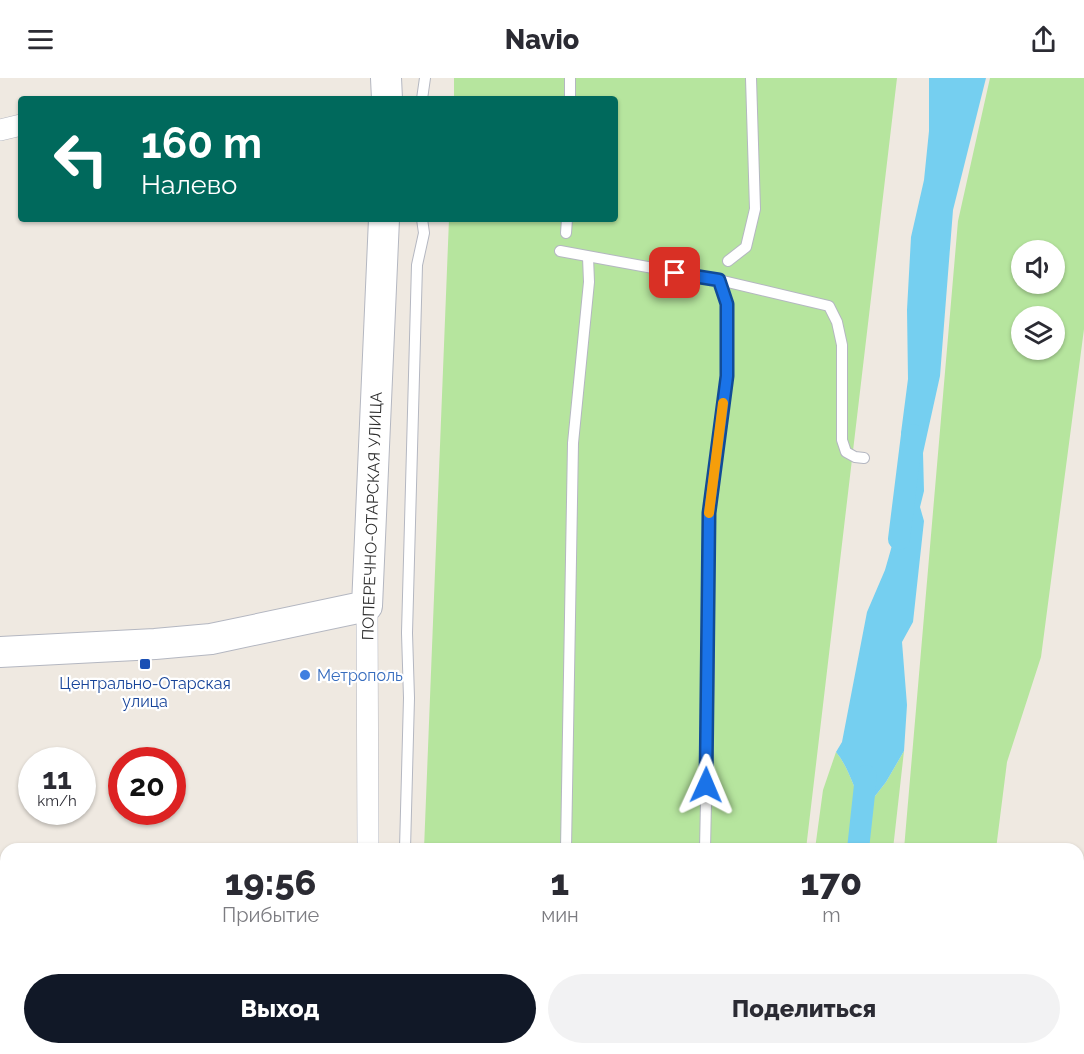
<!DOCTYPE html>
<html lang="ru">
<meta charset="utf-8">
<style>
:root{--surface:#fff;--page:#f2f2f3;--text:#2b2b33;--muted:#7c7c81;--accent:#111827}
body{margin:0;font-family:Raleway,sans-serif;background:var(--page);color:var(--text);height:100vh;display:flex;flex-direction:column;font-size:22px;white-space:nowrap}
*{box-sizing:border-box;margin:0}
p{font-size:20px;color:var(--muted)}
.icon{flex:none;width:33px;height:33px;fill:none;stroke:currentColor;stroke-width:2;stroke-linecap:round;stroke-linejoin:round}
.map{position:relative;flex:1;overflow:hidden}
.panel{position:absolute;left:0px;top:765px;width:1084px;height:212px;display:flex;flex-direction:column;background:var(--surface);border-radius:18px 18px 0 0;box-shadow:0 2px 4px #0004}
.panel>*{flex:none}
.guide{position:absolute;left:18px;top:18px;width:600px;height:126px;border-radius:6px;box-shadow:0 2px 4px #0004;background:#00695c;color:#fff;overflow:hidden}
.controls{position:absolute;left:1011px;top:162px;display:grid;gap:12px}
.controls a{display:grid;place-items:center;width:54px;height:54px;border-radius:50%;background:var(--surface);box-shadow:0 2px 4px #0004;font-size:30px}
.speed{position:absolute;left:18px;top:669px;display:flex;gap:12px;font-size:30px;font-weight:700;text-align:center}
.speed>*{display:grid;place-content:center;width:78px;height:78px;border-radius:50%;background:var(--surface);box-shadow:0 2px 4px #0004;line-height:1}
.speed small{font-size:15px;font-weight:400}
.speed .limit{border:9px solid #d22;background:#fff;color:#111}
.pin{position:absolute;display:grid;place-items:center;width:51px;height:51px;color:#fff;margin:-26px;border-radius:12px;box-shadow:0 3px 9px #0006}
.me{position:absolute;width:66px;margin:-33px;rotate:1deg;stroke-linejoin:round;filter:drop-shadow(0 0 4px #0008)}
.turn{display:flex;align-items:center;gap:21px;height:126px;padding:0 24px;font-size:27px}
.turn .icon{width:78px;height:78px;stroke-width:2.5}
.turn b{display:block;font-size:42px;line-height:51px}
.eta{display:flex;justify-content:space-evenly;align-items:center;height:102px;text-align:center}
.eta b{font-size:36px;font-weight:800;line-height:42px}
.button{display:flex;gap:12px;margin-top:auto;padding:12px 24px}
.button a{flex:1;height:69px;border-radius:36px;background:var(--accent);color:#fff;font-size:24px;font-weight:800;line-height:69px;text-align:center}
.button a+a{background:var(--page);color:var(--text)}
header{display:flex;justify-content:space-between;align-items:center;height:78px;padding:0 24px;background:var(--surface);font-size:27px;font-weight:800}
.map>svg:first-child{display:block}
</style>
<header><svg class="icon" aria-label="menu" viewBox="0 0 24 24"><path d="M4 6h16M4 12h16M4 18h16"/></svg>Navio<svg class="icon" aria-label="share" viewBox="0 0 24 24"><path d="M12 15V3M7 8l5-5 5 5M5 13v7h14v-7"/></svg></header>
<div class="map">
<svg width="1084" height="976" viewBox="0 0 1084 976">
<rect width="100%" height="100%" fill="#efe9e1"/>
<g fill="#b6e59e" fill-rule="evenodd">
<polygon points="454,0 897,0 806,771 424,771 449,141 615,141 615,21 454,21"/>
<path d="M990,0H1084V251L1041,579L1007,684L996,771H904L958,143ZM1054,172V206H1022V172ZM1054,238V272H1022V238Z"/>
<path d="M904,673L893,771H815L823,712L836,674C850,691 854,713 865,731L886,704Z"/>
<polygon points="416,970 781,971 780,976 416,976"/>
<polygon points="796,971 796,970 871,971 870,976 795,976"/>
<polygon points="882,971 882,970 969,971 969,976 881,976"/>
</g>
<path fill="#75cff0" d="M929,0H986L953,132L940,298L923,375L924,413L920,429L924,443L913,544L902,564L907,627L904,673L886,704L865,731C854,713 850,691 836,674L842,664L867,534L885,492L907,415L910,389L901,355L908,301L907,232L911,159L924,102L929,53Z"/>
<g fill="none" stroke-linecap="round" stroke-linejoin="round">
<g stroke="#75cff0" stroke-width="22">
<polyline points="899,461 912,357"/>
<polyline points="858,771 866,698"/>
<polyline points="837,976 838,970"/>
</g>
<defs>
<g id="lane">
<polyline points="422,21 425,0"/>
<polyline points="570,21 570,0"/>
<polyline points="566,155 567,141"/>
<polyline points="560,173 719,202 829,228 837,244 842,267 842,362 846,374 855,379 864,380"/>
<polyline points="728,183 746,169 755,131 751,0"/>
<polyline points="405,771 409,620 407,555 417,187 424,155 422,141"/>
<polyline points="566,771 573,365 589,204 588,179"/>
<polyline points="705,771 709,580 709,435 727,298 727,226 719,202"/>
<polyline points="421,970 421,976"/>
<polyline points="701,970 701,976"/>
<polyline points="561,976 561,970"/>
</g>
<g id="street">
<polyline points="0,52 21,47"/>
<polyline points="367,528 368,771"/>
<polyline points="368,976 368,970"/>
</g>
<g id="secondary">
<polyline points="386,0 387,21"/>
<polyline points="0,574 155,566 211,561 367,528 384,141"/>
</g>
</defs>
<use href="#lane" stroke="#b4b7c1" stroke-width="12"/>
<use href="#street" stroke="#b4b7c1" stroke-width="22"/>
<use href="#secondary" stroke="#b4b7c1" stroke-width="32"/>
<polyline stroke="#c9c9c9" stroke-width="4" stroke-dasharray="4.5 3" stroke-linecap="butt" points="393,976 393,970"/>
<use href="#lane" stroke="#fff" stroke-width="10"/>
<use href="#street" stroke="#fff" stroke-width="21"/>
<use href="#secondary" stroke="#fff" stroke-width="30"/>
</g>
<g fill="none" stroke-linecap="round" stroke-linejoin="round">
<defs>
<polyline id="route" points="675,195 719,202 727,226 727,298 709,435 706,707"/>
</defs>
<use href="#route" stroke="#114b97" stroke-width="15"/>
<use href="#route" stroke="#1a73e8" stroke-width="10"/>
<polyline stroke="#f59e0b" stroke-width="10" points="709,435 723,325"/>
</g>
<rect fill="#1a4fb4" stroke="#fff" stroke-width="2" x="139" y="580" width="12" height="12" rx="3"/>
<circle fill="#3f7fe0" stroke="#fff" stroke-width="2" cx="305" cy="597" r="6"/>
<g text-anchor="middle" dominant-baseline="central" stroke-width="4.5" stroke-linejoin="round" paint-order="stroke">
<g font-size="16" fill="#2e2e2e" stroke="#fff">
<text transform="translate(372 438) rotate(-88)">ПОПЕРЕЧНО-ОТАРСКАЯ УЛИЦА</text>
</g>
<g font-size="16" fill="#366cbe" stroke="#fff" text-anchor="start">
<text x="317" y="597">Метрополь</text>
</g>
<g font-size="16" fill="#164399" stroke="#fff">
<text x="145" y="605">Центрально-Отарская<tspan x="145" dy="18">улица</tspan></text>
</g>
</g>
</svg>
<div class="controls">
<a><svg class="icon" aria-label="sound" viewBox="0 0 24 24"><path d="M4 9h4l5-4v14l-5-4H4zM17 9q2 3 0 6"/></svg></a>
<a><svg class="icon" aria-label="layers" viewBox="0 0 24 24"><path d="M12 4l9 5-9 5-9-5zM3 14l9 5 9-5"/></svg></a>
</div>
<div class="speed"><div>11<small>km/h</small></div><div class="limit">20</div></div>
<div class="pin" style="left:675px;top:195px;background:#d93025"><svg class="icon" aria-label="arrive" viewBox="0 0 24 24"><path d="M6 21V4h12l-3 4 3 4H6"/></svg></div>
<svg class="me" style="left:706px;top:707px" viewBox="-20 -20 40 40"><path d="M0-17L14 15 0 8-14 15z" fill="#1a73e8" stroke="#fff" stroke-width="4"/></svg>
<div class="guide">
<div class="turn"><svg class="icon" aria-label="left" viewBox="0 0 24 24"><path d="M17 20v-9H6M10 6l-5 5 5 5"/></svg><div><b>160 m</b>Налево</div></div>
</div>
<section class="panel">
<div class="eta">
<div><b>19:56</b><p>Прибытие</p></div>
<div><b>1</b><p>мин</p></div>
<div><b>170</b><p>m</p></div>
</div>
<div class="button"><a>Выход</a><a>Поделиться</a></div>
</section>
</div>
